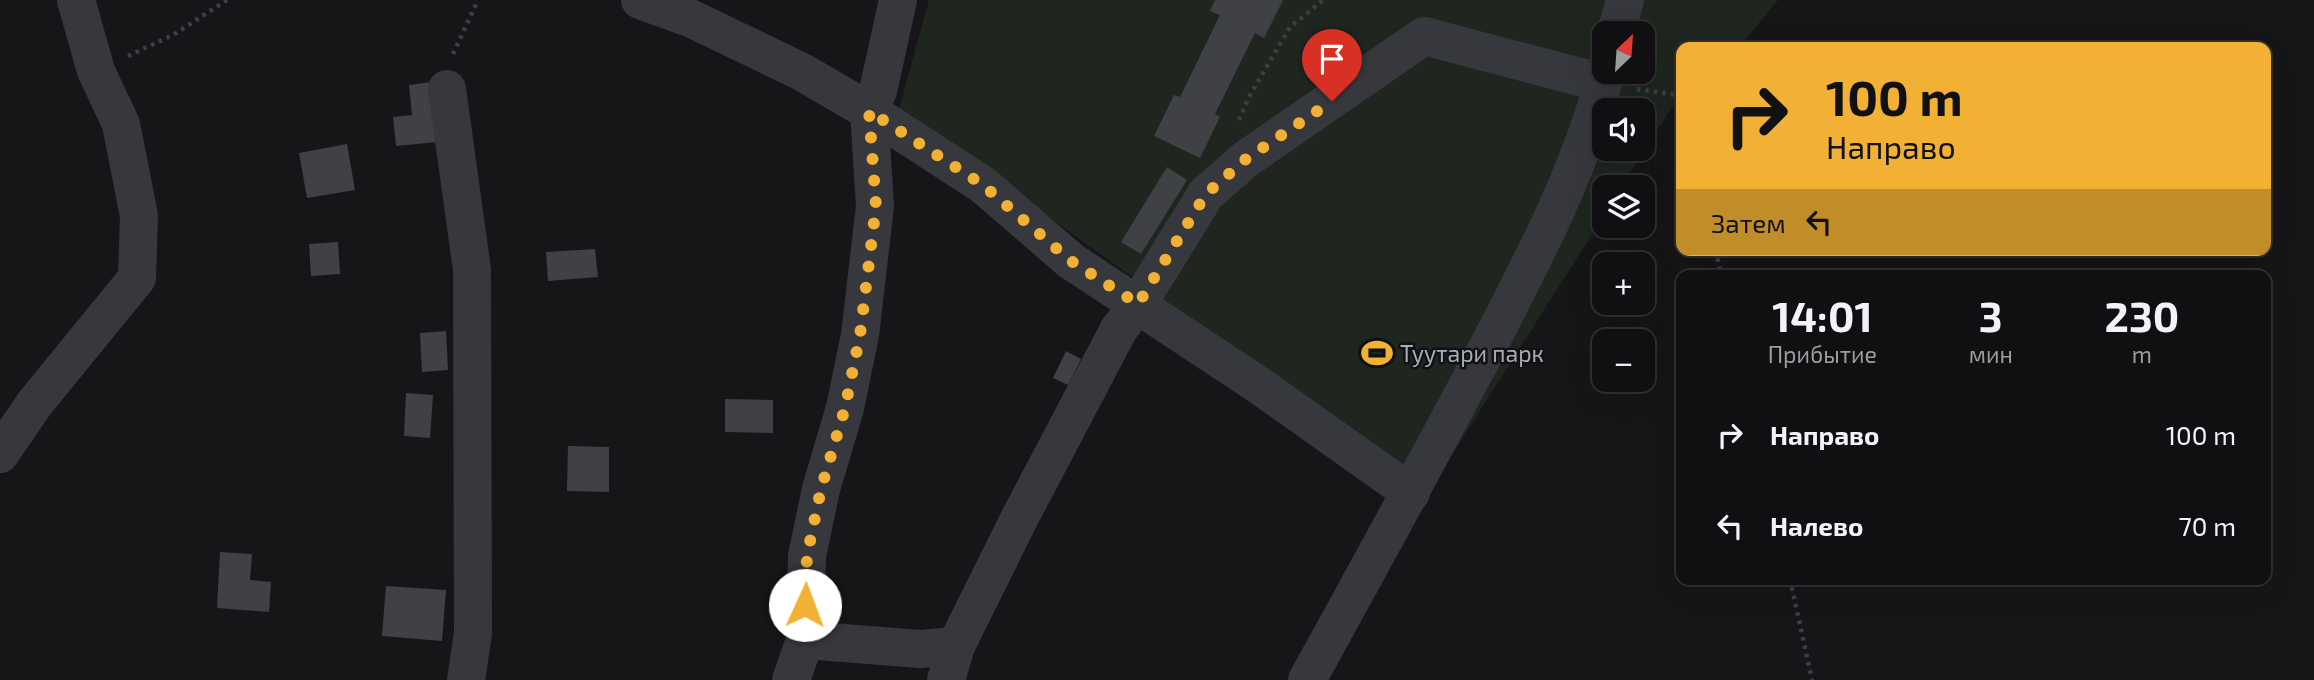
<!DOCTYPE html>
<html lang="ru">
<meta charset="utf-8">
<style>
:root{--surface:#101012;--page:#1e1e20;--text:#f1f3f6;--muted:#9c9d9f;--line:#303032}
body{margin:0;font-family:"Exo 2",sans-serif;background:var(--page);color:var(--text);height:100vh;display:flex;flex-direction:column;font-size:26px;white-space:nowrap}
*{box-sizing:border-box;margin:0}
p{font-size:23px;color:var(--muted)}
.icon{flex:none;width:38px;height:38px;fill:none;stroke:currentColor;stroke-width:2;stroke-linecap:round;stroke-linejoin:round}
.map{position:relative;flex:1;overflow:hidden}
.details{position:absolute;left:1676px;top:270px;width:595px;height:315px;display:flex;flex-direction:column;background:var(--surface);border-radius:14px;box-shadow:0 7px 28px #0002,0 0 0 2px var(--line)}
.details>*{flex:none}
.banner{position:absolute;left:1676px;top:42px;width:595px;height:214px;border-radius:14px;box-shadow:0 7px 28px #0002,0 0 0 2px var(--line);background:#f2b134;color:#111;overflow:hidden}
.needle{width:46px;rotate:25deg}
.controls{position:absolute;left:1592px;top:21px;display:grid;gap:14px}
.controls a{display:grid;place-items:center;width:63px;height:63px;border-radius:14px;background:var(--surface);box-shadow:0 7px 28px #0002,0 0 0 2px var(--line);font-size:35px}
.pin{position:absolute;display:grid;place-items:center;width:60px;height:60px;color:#fff;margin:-72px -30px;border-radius:50% 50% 50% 0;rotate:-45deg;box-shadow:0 0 7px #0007}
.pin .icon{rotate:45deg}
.me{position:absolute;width:77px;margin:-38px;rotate:2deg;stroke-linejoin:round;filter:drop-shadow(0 0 5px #0008)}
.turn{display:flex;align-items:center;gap:24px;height:147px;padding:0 35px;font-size:32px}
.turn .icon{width:91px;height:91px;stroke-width:2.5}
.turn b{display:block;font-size:49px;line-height:60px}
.then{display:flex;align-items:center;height:66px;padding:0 35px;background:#0003;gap:14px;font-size:26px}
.eta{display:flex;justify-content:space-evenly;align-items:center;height:119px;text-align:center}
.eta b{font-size:42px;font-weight:700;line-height:49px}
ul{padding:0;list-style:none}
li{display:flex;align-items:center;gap:21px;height:91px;padding:0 35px}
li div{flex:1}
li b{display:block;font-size:26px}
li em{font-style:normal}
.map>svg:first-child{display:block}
</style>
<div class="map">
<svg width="2314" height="680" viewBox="0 0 2314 680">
<rect width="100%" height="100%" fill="#161618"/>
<path fill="#1e261f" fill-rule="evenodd" d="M929,0H1778L1739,47H1682V92L1621,187H1605V214L1429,491L899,109ZM1605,33H1643V72H1605ZM1605,110H1643V149H1605Z"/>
<g fill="#404145">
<polygon points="1215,0 1283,0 1264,38 1255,33 1215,114 1220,117 1200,158 1154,136 1174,95 1180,97 1220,15 1210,11"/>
<polygon points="431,82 437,142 396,146 393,117 412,115 409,85"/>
<polygon points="347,144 355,190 307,198 299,153"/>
<polygon points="1167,167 1187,180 1141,254 1121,242"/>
<polygon points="338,242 340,274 311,276 309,244"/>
<polygon points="595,249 598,277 548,281 546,252"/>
<polygon points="446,331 448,370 422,372 420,333"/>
<polygon points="1066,351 1081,359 1068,385 1053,378"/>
<polygon points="406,393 433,395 430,438 404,436"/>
<polygon points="725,399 773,400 773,433 725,432"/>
<polygon points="568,446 609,447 609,492 567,491"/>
<polygon points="220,552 252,554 250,580 271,582 269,612 217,608"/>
<polygon points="386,586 446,590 442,641 382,636"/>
</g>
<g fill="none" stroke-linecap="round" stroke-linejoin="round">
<g stroke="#3d3f44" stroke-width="4.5" stroke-dasharray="3.5 5" stroke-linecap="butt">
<polyline points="453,54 478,0"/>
<polyline points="128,56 173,35 227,0"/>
<polyline points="1637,89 1681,96 1682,99"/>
<polyline points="1239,120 1249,97 1290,27 1323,0"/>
<polyline points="1716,250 1721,275"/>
<polyline points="1790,579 1812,680"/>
</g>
<g stroke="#37383d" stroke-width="38">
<polyline points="640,0 690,18 802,72 869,111 983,185 1071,261 1260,386 1411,493"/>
<polyline points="1616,33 1625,0"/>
<polyline points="447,89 472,270 473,633 466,680"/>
<polyline points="0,454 35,403 137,278 139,216 121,124 96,71 76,0"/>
<polyline points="805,640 920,649 956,646"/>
<polyline points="791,680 805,640 807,556 821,489 845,408 860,335 875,206 869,111 878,91 898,0"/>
<polyline points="946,680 956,646 1019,519 1119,329 1138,304 1206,194 1246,159 1424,36 1603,83"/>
<path d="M1307,680C1366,573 1425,466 1482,358C1530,266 1580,173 1606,72"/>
</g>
</g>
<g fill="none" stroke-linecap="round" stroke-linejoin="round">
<polyline stroke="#f2b134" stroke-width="12" stroke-dasharray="0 21.6" points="805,605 807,556 821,489 845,408 860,335 876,206 869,111 983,185 1071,261 1138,304 1206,194 1246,159 1332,101"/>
</g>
<defs>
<symbol id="stadium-bare" viewBox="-9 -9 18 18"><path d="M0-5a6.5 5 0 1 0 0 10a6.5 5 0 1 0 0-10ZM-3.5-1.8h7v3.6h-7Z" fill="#f2b134" stroke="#111113" stroke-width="2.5" paint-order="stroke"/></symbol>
</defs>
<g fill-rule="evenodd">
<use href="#stadium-bare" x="1355" y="331" width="44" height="44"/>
</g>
<g text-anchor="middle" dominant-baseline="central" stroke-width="5" stroke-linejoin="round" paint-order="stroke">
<g font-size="23" fill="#a8adb8" stroke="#111113" text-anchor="start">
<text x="1400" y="353">Туутари парк</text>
</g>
</g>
</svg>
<div class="controls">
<a><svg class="needle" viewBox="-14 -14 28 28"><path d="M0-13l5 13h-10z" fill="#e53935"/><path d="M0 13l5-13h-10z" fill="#9c9d9f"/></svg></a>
<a><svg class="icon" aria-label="sound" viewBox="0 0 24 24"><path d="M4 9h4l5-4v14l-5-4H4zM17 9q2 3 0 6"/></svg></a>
<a><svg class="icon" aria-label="layers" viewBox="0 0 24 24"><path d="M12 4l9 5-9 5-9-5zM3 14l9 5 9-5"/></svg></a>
<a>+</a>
<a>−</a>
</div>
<div class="pin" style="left:1332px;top:101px;background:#d93025"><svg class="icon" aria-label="arrive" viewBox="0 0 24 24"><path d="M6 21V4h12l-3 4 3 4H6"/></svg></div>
<svg class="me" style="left:805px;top:605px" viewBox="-20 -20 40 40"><circle r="19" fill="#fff"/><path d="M0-13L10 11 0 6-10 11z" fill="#f2b134"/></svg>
<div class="banner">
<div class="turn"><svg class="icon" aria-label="right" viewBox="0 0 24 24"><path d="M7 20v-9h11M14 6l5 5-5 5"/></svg><div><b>100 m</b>Направо</div></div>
<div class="then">Затем<svg class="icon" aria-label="left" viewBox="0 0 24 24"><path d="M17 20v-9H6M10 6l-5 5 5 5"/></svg></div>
</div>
<section class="details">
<div class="eta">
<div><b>14:01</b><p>Прибытие</p></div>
<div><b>3</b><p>мин</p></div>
<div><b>230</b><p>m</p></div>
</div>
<ul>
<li><svg class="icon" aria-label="right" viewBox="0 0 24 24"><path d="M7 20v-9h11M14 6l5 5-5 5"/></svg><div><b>Направо</b></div><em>100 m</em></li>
<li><svg class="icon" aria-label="left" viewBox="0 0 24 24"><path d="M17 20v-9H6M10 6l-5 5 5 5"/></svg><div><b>Налево</b></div><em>70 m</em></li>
</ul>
</section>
</div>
